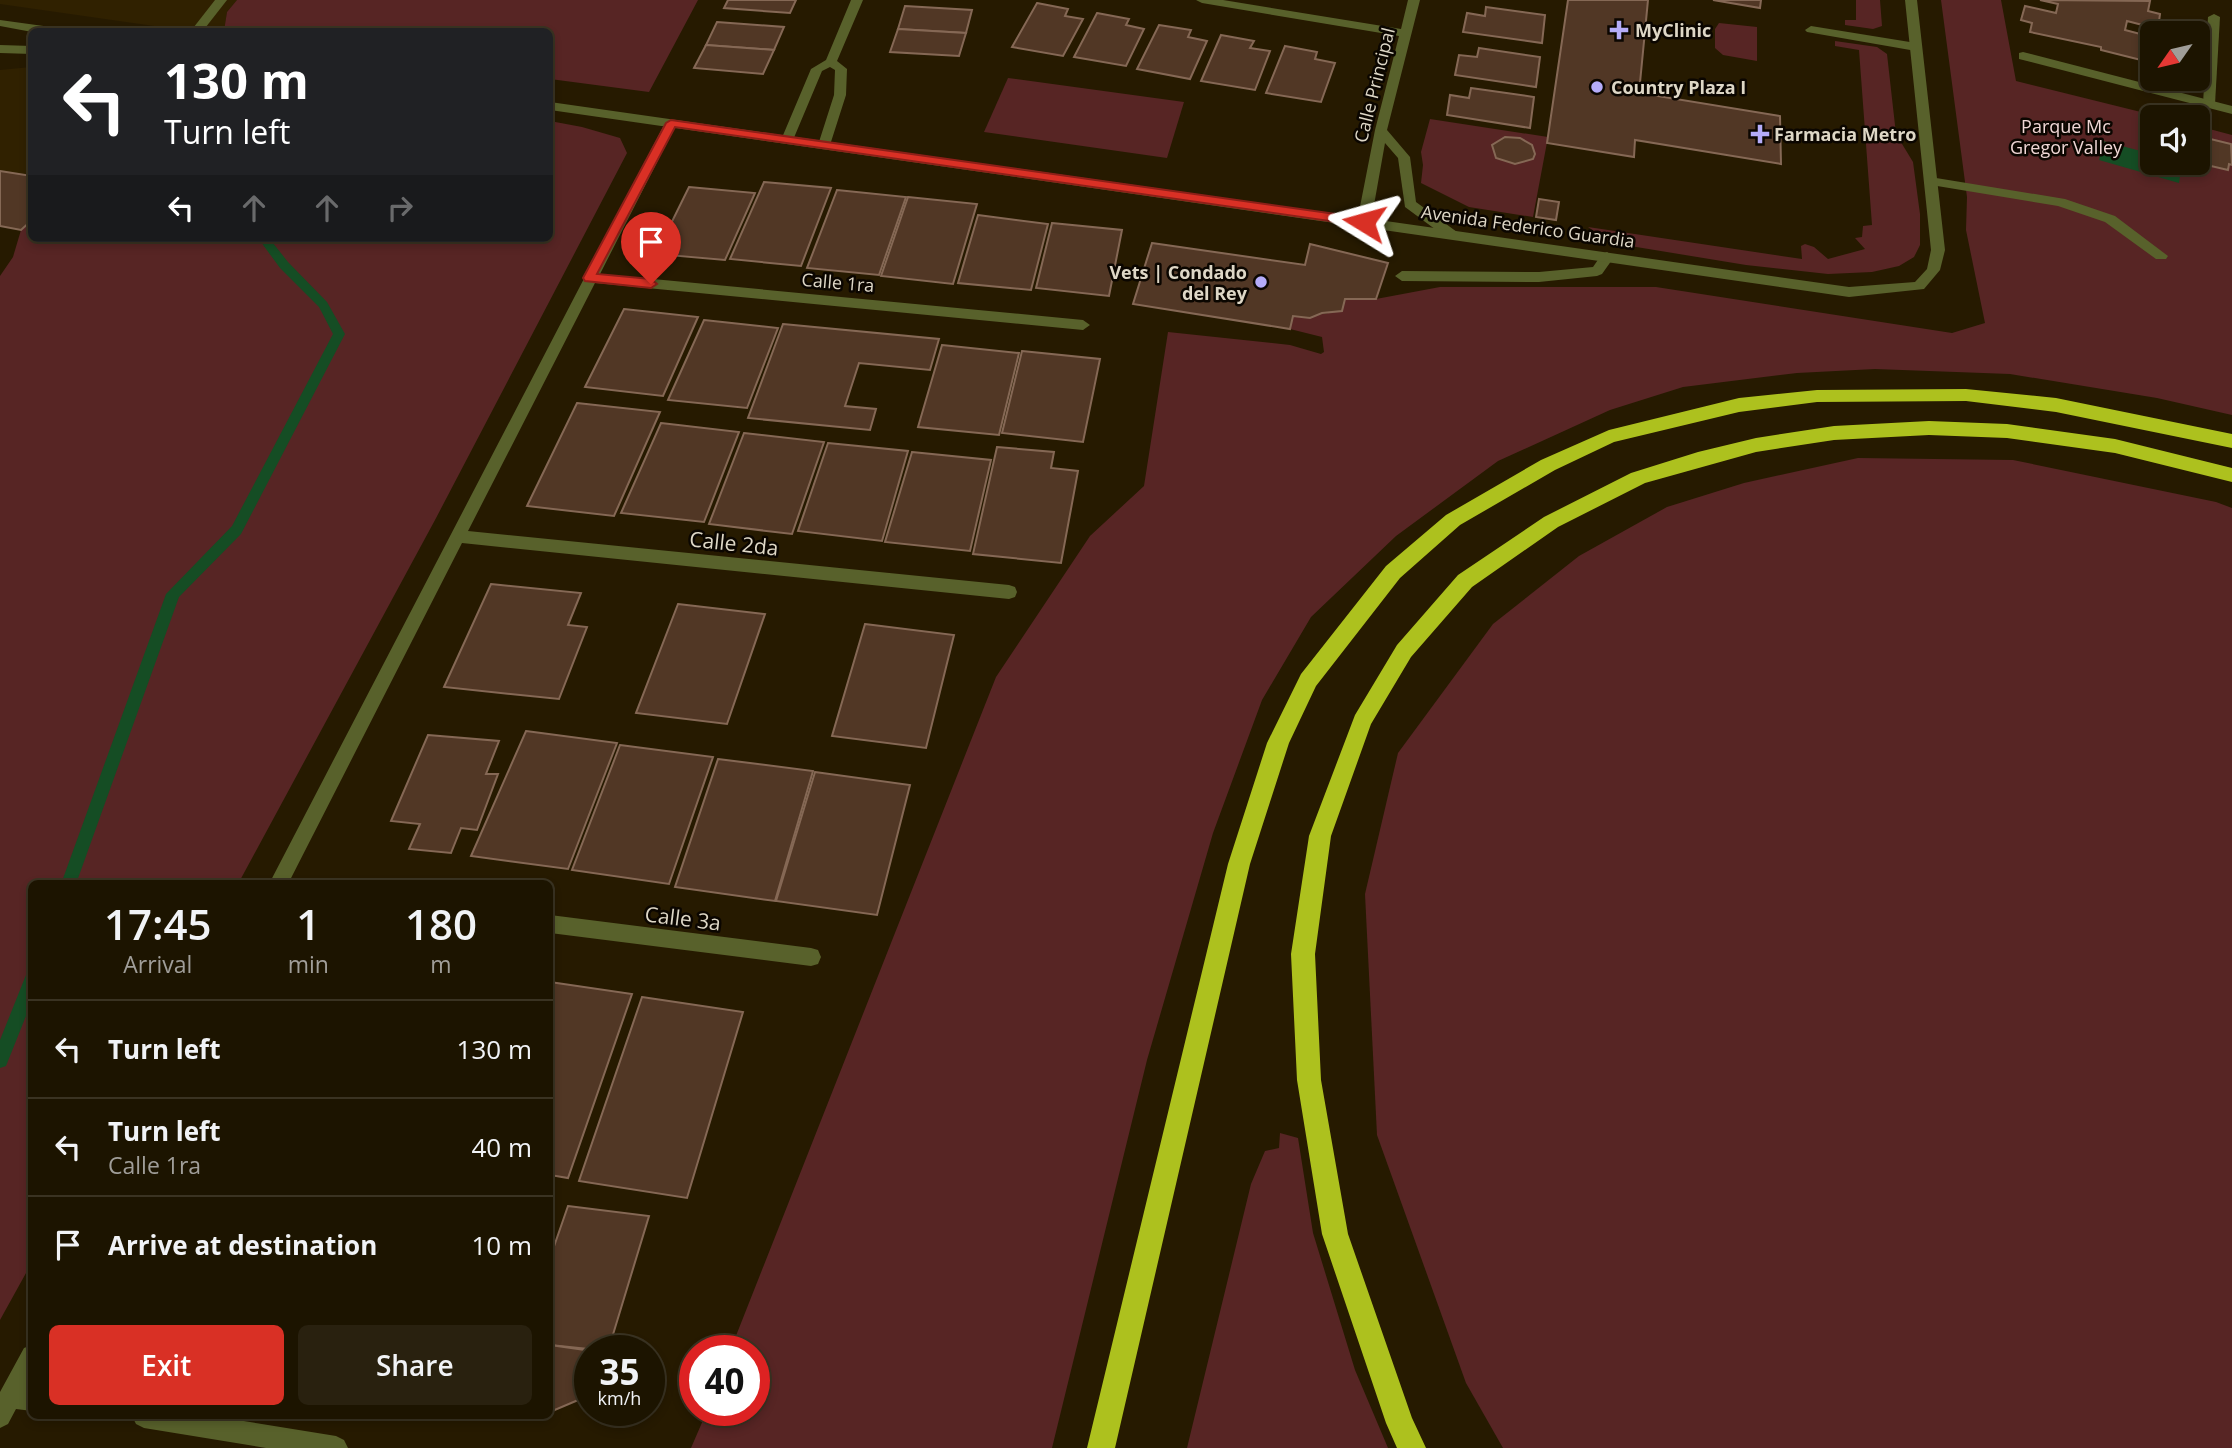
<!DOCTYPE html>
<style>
:root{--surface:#1c1400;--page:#29210f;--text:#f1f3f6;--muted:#a09e99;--line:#3a3322;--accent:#d93025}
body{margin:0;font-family:"Open Sans",sans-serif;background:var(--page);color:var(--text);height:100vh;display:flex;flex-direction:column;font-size:26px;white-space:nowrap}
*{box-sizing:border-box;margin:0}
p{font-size:23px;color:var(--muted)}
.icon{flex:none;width:38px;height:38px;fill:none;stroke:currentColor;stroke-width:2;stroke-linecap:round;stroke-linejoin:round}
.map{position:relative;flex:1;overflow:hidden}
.side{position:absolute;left:28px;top:880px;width:525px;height:539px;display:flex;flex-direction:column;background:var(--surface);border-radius:10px;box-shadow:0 4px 10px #0003,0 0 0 2px var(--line)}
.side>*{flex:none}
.banner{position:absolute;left:28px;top:28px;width:525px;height:214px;border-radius:10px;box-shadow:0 4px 10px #0003,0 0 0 2px var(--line);background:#202124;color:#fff;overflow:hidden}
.needle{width:46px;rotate:236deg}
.buttons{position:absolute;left:2140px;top:21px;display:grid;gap:14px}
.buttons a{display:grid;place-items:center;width:70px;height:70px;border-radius:10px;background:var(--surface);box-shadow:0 4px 10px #0003,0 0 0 2px var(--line);font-size:35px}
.speed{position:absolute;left:574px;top:1335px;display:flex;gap:14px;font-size:35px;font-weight:700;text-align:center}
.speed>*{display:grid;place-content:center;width:91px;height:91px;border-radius:50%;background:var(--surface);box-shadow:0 4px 10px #0003,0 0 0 2px var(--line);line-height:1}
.speed small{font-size:18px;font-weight:400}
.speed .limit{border:10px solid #d22;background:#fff;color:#111}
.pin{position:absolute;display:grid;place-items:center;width:60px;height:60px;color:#fff;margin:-72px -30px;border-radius:50% 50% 50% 0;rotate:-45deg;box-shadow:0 0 7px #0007}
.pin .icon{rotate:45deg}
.me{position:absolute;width:77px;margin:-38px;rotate:278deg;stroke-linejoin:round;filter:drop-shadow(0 0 5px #0008)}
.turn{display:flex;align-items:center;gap:24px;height:147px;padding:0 21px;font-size:32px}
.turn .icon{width:91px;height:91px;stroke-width:2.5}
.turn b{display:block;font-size:49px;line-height:60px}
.lanes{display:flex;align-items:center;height:66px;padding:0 21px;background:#0003;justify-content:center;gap:35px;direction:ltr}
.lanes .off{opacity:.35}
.eta{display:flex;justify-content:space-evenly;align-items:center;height:119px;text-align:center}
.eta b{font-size:42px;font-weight:600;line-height:49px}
.cta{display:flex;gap:14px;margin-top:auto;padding:14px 21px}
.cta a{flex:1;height:80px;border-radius:10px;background:var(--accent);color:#fff;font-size:28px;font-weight:600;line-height:80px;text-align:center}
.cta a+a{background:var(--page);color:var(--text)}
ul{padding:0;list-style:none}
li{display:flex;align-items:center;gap:21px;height:98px;padding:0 21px;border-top:2px solid var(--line)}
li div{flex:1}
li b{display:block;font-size:26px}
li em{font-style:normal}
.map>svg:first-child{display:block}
</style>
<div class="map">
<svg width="2232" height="1448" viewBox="0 0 2232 1448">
<rect width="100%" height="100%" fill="#261a00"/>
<g fill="#302100">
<polygon points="0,0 237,0 227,12 224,32 189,31 0,4"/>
<polygon points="31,67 31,220 21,230 0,226 0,70"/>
</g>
<g fill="#572524">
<polygon points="237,0 698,0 649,92 550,79 550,32 224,31 227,12"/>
<polygon points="1856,0 1880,0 1882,26 1873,29 1845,25 1845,20 1856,20"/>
<path d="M1941,0H2001L2016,81L2161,117H2152V163H2198V126L2232,135V415L2157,398L2010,374L1875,369L1797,373L1683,387L1610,410L1498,461L1396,536L1311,617L1262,700L1213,833L1147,1060L1052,1448H691L707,1411L754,1410V1351H730L996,677L1090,536L1144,486L1168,332L1290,345L1321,354L1324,352L1322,337L1290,329L1293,316C1310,318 1324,313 1342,311L1345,299H1376L1440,287H1656L1952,333L1985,323L1966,230L1967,197Z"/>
<polygon points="1719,23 1757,27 1757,61 1723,55 1715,48 1715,29"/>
<polygon points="1835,41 1877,47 1887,54 1896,134 1913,162 1920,214 1920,245 1914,257 1899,266 1872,272 1828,274 1746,265 1612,243 1588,227 1802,259 1801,246 1805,244 1814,247 1828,259 1865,249 1855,238 1862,237 1863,226 1872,225 1859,50 1835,46"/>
<polygon points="1008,78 1184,102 1167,158 984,132"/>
<polygon points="1430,119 1548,137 1533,217 1469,207 1421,183 1423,165 1421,152"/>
<polygon points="550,121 582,127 620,138 627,153 435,520 238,884 32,884 31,1264 0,1320 0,276 13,257 21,230 31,220 32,238 550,238"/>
<polygon points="1858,458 2013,460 2216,502 2232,508 2232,1448 1503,1448 1466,1383 1377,1135 1365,894 1398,753 1493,624 1579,556 1667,507 1744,483"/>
<polygon points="1280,1133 1298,1138 1313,1233 1355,1370 1388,1448 1187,1448 1251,1184 1265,1151 1279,1148"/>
</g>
<polygon fill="#154d24" points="2103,141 2152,154 2152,163 2168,163 2168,166 2181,169 2179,183 2099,160"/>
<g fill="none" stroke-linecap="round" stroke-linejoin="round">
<g fill="#154d24" fill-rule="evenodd">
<polygon points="258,238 269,238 288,262 327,302 345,334 241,534 179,597 76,884 61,884 166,594 232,526 333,334 319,307 280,268"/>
<polygon points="32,973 32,1001 6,1066 0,1068 0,1040 26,975"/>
</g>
</g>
<g fill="#513725" stroke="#856855" stroke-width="2">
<polygon points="728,0 796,0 790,13 724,8"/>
<polygon points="1568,0 1648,0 1639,93 1780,116 1781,164 1635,140 1634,157 1547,143"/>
<polygon points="1713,0 1761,0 1760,8"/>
<polygon points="2040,0 2150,1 2148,11 2160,14 2158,29 2127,21 2125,30 2152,37 2152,53 2142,51 2141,60 2101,50 2101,47 2030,32 2032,23 2021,20 2025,6 2056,13 2058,4"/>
<polygon points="1037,3 1068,9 1065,16 1083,19 1063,56 1012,47"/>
<polygon points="905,6 972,10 966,33 898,29"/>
<polygon points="1486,7 1545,15 1542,43 1463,32 1467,13 1485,16"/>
<polygon points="1097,13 1129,19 1126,25 1144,29 1126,66 1074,57"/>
<polygon points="717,22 784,27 774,50 706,45"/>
<polygon points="1159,25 1191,30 1188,37 1207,41 1190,79 1137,69"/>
<polygon points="898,29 966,33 959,56 890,52"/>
<polygon points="1221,35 1254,41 1250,48 1270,51 1255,90 1201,81"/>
<polygon points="706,45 774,50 763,74 694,68"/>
<polygon points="1285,46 1317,52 1315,59 1335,63 1321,102 1266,93"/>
<polygon points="1479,48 1540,57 1536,87 1455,75 1459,55 1477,57"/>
<polygon points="1471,88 1534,97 1530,128 1447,115 1450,95 1469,98"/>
<polygon points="2198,136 2231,144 2232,165 2229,164 2228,170 2198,163"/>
<polygon points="1505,137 1520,138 1532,145 1535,154 1533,159 1515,164 1496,158 1492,145"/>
<polygon points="0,171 32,176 32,220 21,230 0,226"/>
<polygon points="764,182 831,188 801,266 730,259"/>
<polygon points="689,187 755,193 725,260 656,254"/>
<polygon points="837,190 906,197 879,275 807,268"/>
<polygon points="908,197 977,204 953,284 881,276"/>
<polygon points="1539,199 1559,202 1556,220 1536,217"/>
<polygon points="978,215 1048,224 1031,290 958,283"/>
<polygon points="1052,223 1122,230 1109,296 1036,288"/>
<polygon points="1152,243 1305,265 1310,244 1388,263 1376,299 1345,299 1342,311 1322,313 1310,318 1293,316 1290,329 1133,304"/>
<polygon points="624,309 698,317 663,396 585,387"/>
<polygon points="704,320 778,328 747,408 668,400"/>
<polygon points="783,324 939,339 930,370 859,363 845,406 876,409 870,430 748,418"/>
<polygon points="942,345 1019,353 999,435 918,427"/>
<polygon points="1022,351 1100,359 1083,442 1002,433"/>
<polygon points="577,403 660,412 614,516 527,506"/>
<polygon points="661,423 739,432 704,522 621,513"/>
<polygon points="744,433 824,442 792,534 709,524"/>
<polygon points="828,443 908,451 882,541 798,531"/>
<polygon points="997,447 1054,452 1051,468 1078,471 1061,563 973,554"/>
<polygon points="912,452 991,460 970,551 885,542"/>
<polygon points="491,584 581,593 568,625 587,627 559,699 444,687"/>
<polygon points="678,604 765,614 727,724 636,713"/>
<polygon points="865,624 954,635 926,748 832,736"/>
<polygon points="526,731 617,743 568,869 471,856"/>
<polygon points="428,735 499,741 486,774 498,774 477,830 461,828 451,853 409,849 420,824 391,821"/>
<polygon points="620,745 713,757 669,884 572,870"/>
<polygon points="718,759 813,771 775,901 675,887"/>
<polygon points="815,772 910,785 877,915 776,901"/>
<polygon points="550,982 632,994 568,1178 550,1175"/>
<polygon points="642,997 743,1012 687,1198 579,1181"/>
<polygon points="568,1206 649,1216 608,1351 550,1345 550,1258"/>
<polygon points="550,1345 585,1350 590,1366 590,1395 550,1412"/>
</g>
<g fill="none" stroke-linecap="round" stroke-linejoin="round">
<g fill="#58612b" fill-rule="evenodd">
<polygon points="215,0 227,0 202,32 190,32"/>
<polygon points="2214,14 2220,17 2215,104 2209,108 2203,104 2208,17"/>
<polygon points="1811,26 1916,43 1922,47 1916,51 1807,32 1805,30"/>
<polygon points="1930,177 2065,199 2115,216 2168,256 2166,259 2156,259 2105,222 2058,206 1925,184 1924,181"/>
<polygon points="1607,252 1614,257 1602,274 1597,276 1539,282 1402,281 1395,276 1402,271 1539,272 1593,267 1602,254"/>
</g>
<g fill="#58612b" fill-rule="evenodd">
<polygon points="851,0 863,0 837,61 847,69 846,95 830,145 824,149 818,145 834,95 835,70 830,67 822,71 793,140 787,144 783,143 781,140 811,69 826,60"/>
<polygon points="1196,0 1223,0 1401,29 1408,0 1420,0 1387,130 1410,157 1416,202 1457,232 1457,238 1447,238 1405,207 1398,158 1385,143 1371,222 1364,226 1357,222 1375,130 1399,36 1202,3"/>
<polygon points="2023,52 2232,106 2232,114 2019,59 2019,53"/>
<polygon points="671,119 677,123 600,274 1083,320 1090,325 1083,330 595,283 468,531 1009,585 1015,587 1017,592 1015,597 1009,599 462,543 288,884 269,884 665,123"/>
<polygon points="550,915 811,948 818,950 821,957 818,964 811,966 550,933"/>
<polygon points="32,1345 32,1380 28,1387 32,1387 32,1411 16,1409 8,1424 0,1428 0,1392 24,1348"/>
<polygon points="132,1416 213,1416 336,1436 344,1440 348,1448 266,1448 144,1428 136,1424"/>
</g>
<g fill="#58612b" fill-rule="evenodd">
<polygon points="1905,0 1917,0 1945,250 1940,270 1924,289 1849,297 550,110 550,102 1849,287 1915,282 1927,269 1931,250"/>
<polygon points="0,20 58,28 64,32 32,32 0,26"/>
<polygon points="0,45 32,46 32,54 0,53"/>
</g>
<g fill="#adc11e" fill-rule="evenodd">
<polygon points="1966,389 2056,398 2232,434 2232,448 2056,412 1966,401 1817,402 1739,412 1614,442 1555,470 1460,525 1400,578 1316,686 1289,743 1250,864 1115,1448 1087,1448 1228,864 1267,743 1301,674 1386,566 1446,515 1541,460 1609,430 1739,398 1817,390"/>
<polygon points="1929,421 2007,424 2115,439 2232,468 2232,482 2115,453 2007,438 1929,435 1834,440 1756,452 1645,483 1558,527 1472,587 1411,657 1371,724 1331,836 1315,954 1321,1080 1348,1234 1412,1418 1426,1448 1397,1448 1386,1423 1322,1234 1297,1080 1291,954 1309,836 1355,715 1397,645 1458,575 1544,517 1631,473 1698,452 1756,438 1834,426"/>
</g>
</g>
<polygon fill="#d93025" stroke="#8d1f18" stroke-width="2" points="671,120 1364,218 1370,222 1364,226 675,127 597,274 651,279 657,284 651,288 585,281 583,278 666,123"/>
<g fill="#b5acf9" stroke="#0b0600" stroke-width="2.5">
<path d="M1615.5 19.5h7v7h7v7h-7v7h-7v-7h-7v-7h7z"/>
<circle cx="1597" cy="87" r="7"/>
<path d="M1756.5 123.5h7v7h7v7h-7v7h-7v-7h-7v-7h7z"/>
<circle cx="1261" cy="282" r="7"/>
</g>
<g text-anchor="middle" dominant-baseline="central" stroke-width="5" stroke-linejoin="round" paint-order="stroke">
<g font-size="18" font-weight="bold" fill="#ded7c6" stroke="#0b0600" text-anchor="start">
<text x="1635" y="30">MyClinic</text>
<text x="1611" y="87">Country Plaza I</text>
<text x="1774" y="134">Farmacia Metro</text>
<text x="1247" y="272" text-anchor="end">Vets | Condado<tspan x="1247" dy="21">del Rey</tspan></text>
</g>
<g font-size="18" fill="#ded7c6" stroke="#0b0600">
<text transform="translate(1374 85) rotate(-76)">Calle Principal</text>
<text transform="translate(1528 226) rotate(8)">Avenida Federico Guardia</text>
<text transform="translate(838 282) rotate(5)">Calle 1ra</text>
</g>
<g font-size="18" fill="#f0d7d5" stroke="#0b0600">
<text x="2066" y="126">Parque Mc<tspan x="2066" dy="21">Gregor Valley</tspan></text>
</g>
<g font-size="21" fill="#ded7c6" stroke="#0b0600">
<text transform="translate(734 543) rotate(6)">Calle 2da</text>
<text transform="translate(683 918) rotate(7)">Calle 3a</text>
</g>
</g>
</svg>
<div class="buttons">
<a><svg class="needle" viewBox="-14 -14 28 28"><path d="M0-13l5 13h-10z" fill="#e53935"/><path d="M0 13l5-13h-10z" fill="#a09e99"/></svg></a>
<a><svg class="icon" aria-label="sound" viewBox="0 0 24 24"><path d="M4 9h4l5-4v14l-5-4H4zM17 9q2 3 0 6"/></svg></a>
</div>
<div class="speed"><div>35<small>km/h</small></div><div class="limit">40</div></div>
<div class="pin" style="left:651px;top:284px;background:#d93025"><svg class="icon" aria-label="arrive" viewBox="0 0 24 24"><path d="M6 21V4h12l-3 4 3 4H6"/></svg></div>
<svg class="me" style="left:1364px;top:222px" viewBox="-20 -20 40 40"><path d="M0-17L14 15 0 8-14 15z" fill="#d93025" stroke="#fff" stroke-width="4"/></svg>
<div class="banner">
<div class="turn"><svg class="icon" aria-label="left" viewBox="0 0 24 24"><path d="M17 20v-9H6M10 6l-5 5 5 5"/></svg><div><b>130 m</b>Turn left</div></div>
<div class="lanes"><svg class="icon" aria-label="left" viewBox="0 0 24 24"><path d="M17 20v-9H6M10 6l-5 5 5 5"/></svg><svg class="icon off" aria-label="ahead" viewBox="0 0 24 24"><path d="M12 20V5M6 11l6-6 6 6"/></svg><svg class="icon off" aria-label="ahead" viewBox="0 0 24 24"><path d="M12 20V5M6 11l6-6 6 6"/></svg><svg class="icon off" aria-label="right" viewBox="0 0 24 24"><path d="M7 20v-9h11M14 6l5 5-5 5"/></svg></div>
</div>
<section class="side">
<div class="eta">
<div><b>17:45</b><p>Arrival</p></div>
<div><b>1</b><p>min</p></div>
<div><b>180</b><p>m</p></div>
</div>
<ul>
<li><svg class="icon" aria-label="left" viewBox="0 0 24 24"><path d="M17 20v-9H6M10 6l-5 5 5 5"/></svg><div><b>Turn left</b></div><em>130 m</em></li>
<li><svg class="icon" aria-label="left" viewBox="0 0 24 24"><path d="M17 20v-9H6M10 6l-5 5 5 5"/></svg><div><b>Turn left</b><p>Calle 1ra</p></div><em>40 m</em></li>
<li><svg class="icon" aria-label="arrive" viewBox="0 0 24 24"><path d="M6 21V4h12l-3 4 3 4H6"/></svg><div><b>Arrive at destination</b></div><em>10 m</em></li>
</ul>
<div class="cta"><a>Exit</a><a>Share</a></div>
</section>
</div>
